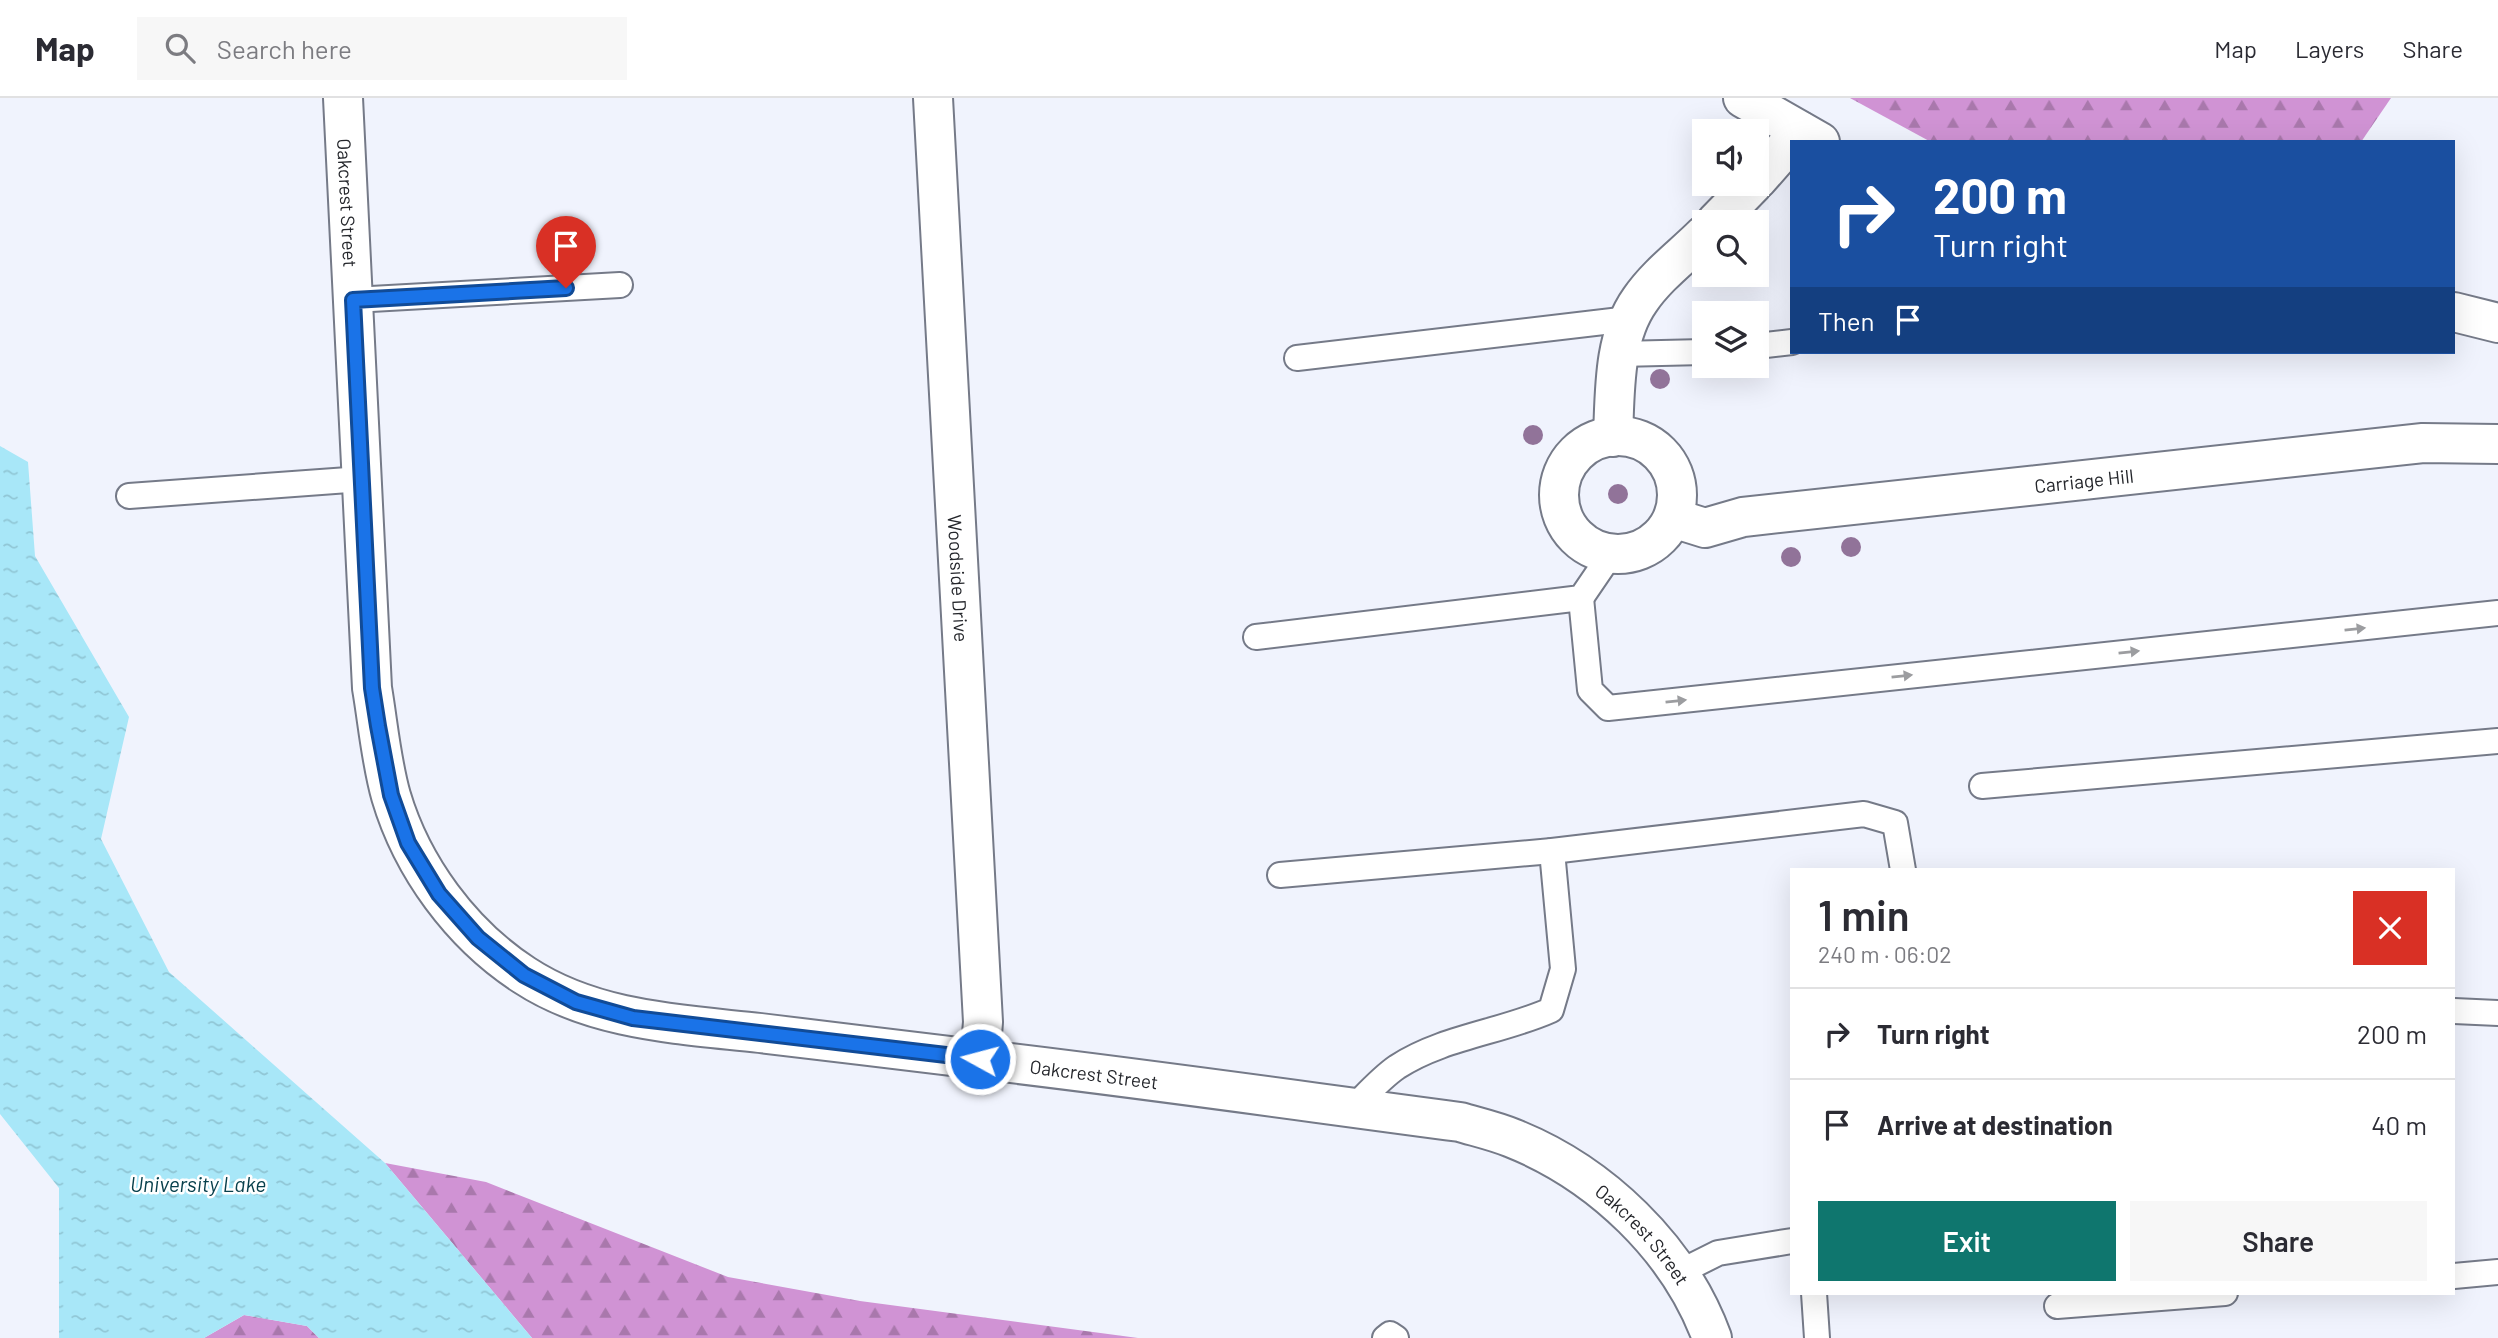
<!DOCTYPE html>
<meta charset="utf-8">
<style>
:root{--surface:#fff;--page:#f7f7f7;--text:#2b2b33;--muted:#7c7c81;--line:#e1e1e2;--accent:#0f766e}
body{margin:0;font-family:Barlow,sans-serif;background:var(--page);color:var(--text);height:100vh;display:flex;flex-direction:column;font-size:26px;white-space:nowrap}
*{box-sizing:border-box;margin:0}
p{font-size:23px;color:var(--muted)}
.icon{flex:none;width:38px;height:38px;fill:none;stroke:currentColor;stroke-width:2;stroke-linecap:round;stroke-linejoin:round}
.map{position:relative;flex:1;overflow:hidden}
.side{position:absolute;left:1790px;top:770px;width:665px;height:427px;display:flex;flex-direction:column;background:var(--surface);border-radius:0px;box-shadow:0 7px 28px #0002}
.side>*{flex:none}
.hud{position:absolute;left:1790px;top:42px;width:665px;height:214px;border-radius:0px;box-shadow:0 7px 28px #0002;background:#1a4fa0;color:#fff;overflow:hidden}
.controls{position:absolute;left:1692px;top:21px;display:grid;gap:14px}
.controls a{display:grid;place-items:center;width:77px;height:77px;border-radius:0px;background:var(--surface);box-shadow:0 7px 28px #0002;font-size:35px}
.pin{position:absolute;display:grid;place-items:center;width:60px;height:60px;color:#fff;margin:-72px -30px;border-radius:50% 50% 50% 0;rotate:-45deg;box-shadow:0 0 7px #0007}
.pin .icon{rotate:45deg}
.me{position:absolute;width:77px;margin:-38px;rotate:277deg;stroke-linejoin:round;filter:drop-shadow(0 0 5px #0008)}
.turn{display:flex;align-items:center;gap:24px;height:147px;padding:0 28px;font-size:32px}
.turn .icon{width:91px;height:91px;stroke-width:2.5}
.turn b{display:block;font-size:49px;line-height:60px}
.then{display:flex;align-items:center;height:66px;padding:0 28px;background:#0003;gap:14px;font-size:26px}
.round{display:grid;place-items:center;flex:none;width:74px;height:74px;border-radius:0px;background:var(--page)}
.headline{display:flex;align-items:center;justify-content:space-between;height:119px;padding:0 28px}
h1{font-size:42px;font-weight:600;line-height:52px}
.primary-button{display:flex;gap:14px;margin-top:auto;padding:14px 28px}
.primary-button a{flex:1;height:80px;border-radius:0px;background:var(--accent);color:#fff;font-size:28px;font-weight:600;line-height:80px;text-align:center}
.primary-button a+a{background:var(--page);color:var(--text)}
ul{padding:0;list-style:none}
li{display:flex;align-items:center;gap:21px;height:91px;padding:0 28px;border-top:2px solid var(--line)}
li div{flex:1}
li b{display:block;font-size:26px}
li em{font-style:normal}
header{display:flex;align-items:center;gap:42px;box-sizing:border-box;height:98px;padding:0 35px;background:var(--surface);border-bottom:2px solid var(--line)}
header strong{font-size:33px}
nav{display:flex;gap:38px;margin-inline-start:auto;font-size:24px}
.search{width:490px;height:63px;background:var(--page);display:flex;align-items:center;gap:18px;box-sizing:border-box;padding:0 24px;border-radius:0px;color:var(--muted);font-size:26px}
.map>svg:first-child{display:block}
</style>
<header>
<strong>Map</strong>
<div class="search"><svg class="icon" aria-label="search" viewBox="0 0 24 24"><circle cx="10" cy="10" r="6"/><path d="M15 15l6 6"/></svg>Search here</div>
<nav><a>Map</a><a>Layers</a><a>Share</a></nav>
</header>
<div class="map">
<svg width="2498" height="1240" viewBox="0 0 2498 1240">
<defs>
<pattern id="forest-firs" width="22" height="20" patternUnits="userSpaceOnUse" patternTransform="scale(1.75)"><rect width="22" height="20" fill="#d093d4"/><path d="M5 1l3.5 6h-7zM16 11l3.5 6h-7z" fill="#a978ac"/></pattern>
<pattern id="water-ripples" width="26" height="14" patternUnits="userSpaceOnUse" patternTransform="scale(1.75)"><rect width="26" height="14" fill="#a8e7f8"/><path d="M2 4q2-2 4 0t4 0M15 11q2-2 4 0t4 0" fill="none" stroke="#90c6d5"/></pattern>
</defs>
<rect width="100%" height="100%" fill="#f0f3fd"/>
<g fill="url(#forest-firs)">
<polygon points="1850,0 2391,0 2361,44 1931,44"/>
<polygon points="385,1065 486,1084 728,1179 860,1203 1138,1240 532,1240"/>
<polygon points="244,1217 307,1228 319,1240 204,1240"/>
</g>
<polygon fill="url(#water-ripples)" points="0,348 28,364 35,458 129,619 101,741 169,874 385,1065 532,1240 319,1240 307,1228 244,1217 204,1240 59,1240 59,1090 0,1016"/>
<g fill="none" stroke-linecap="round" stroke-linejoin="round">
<defs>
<g id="service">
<polyline points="353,202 620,187"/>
<polyline points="1757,248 1792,244"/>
<polyline points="1619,256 1704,254"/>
<polyline points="1297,260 1629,221"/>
<polyline points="129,398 362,381"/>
<polyline points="1581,500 1590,592 1608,610 2498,515"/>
<polyline points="1256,539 1581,500 1611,456"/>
<polyline points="1982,688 2498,643"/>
<polyline points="1280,777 1552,753 1864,716 1895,725 1903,772"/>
<polyline points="2454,913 2498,915"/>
<path d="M1353,1010C1367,996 1381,980 1397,969C1443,939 1502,934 1551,912L1563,871L1552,753"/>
<polyline points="1678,1175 1718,1155 1792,1143"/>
<polyline points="2454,1178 2498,1174"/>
<polyline points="1814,1195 1817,1240"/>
<polyline points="2057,1208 2225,1195"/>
<polyline points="1385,1240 1390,1236 1396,1240"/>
</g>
<g id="minor">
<path id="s1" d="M343,0L372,590C378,625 381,663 391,698C412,769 461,836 524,877C594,923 679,926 760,935C826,943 893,951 959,959C1126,978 1293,1002 1460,1024C1477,1029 1495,1033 1512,1040C1600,1075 1679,1150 1712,1240"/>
<path id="s2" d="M933,0L983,924L980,961"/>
<polyline points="1743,0 1820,44"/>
<polyline points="1757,82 1800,33"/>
<polyline points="1716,124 1753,86"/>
<polyline points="2454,214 2498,225"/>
<circle cx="1618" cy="397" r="59"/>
<path d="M1613,339C1615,294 1613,240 1640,202C1657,177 1683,158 1704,137"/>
<path id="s3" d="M1673,420L1705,430L1743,419L2423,345L2498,346"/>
</g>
</defs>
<use href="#service" stroke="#757a88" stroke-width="28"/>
<use href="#minor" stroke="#757a88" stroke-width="42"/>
<use href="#service" stroke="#fff" stroke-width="24"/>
<use href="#minor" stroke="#fff" stroke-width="38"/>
</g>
<g fill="#917399">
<circle cx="1660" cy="281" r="10"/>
<circle cx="1533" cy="337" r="10"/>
<circle cx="1618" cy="396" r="10"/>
<circle cx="1851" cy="449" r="10"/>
<circle cx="1791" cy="459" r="10"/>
</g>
<defs><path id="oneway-solid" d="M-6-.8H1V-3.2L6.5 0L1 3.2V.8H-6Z" transform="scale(1.75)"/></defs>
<g fill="#9c9da0">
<use href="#oneway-solid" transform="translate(2355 531) rotate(-6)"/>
<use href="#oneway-solid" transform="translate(2129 554) rotate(-6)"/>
<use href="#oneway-solid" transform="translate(1902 578) rotate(-6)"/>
<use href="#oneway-solid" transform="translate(1676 603) rotate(-6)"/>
</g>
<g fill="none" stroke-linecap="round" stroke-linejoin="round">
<defs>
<polyline id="route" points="566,190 353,202 372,590 378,628 391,697 408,745 439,796 478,840 524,877 576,904 633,920 980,961"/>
</defs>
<use href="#route" stroke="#114b97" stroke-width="18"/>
<use href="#route" stroke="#1a73e8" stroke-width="12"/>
</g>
<g text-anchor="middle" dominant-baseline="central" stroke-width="5" stroke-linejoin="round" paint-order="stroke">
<g font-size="19" fill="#24262b" stroke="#fff">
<text stroke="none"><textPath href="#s1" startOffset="105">Oakcrest Street</textPath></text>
<text stroke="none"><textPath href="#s3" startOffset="416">Carriage Hill</textPath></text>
<text stroke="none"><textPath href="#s2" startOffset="481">Woodside Drive</textPath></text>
<text stroke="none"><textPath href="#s1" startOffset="1510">Oakcrest Street</textPath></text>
<text stroke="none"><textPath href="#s1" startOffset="2098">Oakcrest Street</textPath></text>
</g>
<g font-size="21" font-style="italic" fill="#08404c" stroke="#fff">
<text x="198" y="1085">University Lake</text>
</g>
</g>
</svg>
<div class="controls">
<a><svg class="icon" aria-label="sound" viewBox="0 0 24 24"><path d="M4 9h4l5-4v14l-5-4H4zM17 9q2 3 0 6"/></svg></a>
<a><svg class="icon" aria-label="search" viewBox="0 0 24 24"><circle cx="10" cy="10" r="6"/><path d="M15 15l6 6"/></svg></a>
<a><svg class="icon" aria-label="layers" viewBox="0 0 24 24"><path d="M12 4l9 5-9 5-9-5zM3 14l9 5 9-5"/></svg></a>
</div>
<div class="pin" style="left:566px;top:190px;background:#d93025"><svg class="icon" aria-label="arrive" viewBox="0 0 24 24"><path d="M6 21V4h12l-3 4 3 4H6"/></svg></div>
<svg class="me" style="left:980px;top:961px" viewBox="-20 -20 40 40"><circle r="17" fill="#1a73e8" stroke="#fff" stroke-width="3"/><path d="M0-11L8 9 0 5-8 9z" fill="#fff"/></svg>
<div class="hud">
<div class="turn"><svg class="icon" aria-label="right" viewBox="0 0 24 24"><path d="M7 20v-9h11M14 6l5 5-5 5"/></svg><div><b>200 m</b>Turn right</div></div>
<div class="then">Then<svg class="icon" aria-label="arrive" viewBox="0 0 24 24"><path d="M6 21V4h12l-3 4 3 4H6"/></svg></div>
</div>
<section class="side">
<div class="headline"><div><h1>1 min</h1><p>240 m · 06:02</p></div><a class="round" style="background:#d93025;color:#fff"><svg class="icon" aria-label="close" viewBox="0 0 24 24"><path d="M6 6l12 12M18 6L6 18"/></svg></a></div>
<ul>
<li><svg class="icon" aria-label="right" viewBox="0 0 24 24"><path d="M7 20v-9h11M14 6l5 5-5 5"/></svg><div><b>Turn right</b></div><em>200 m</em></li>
<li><svg class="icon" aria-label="arrive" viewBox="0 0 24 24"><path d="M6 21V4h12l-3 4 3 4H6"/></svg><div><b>Arrive at destination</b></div><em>40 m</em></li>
</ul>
<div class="primary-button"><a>Exit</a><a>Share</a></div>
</section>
</div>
